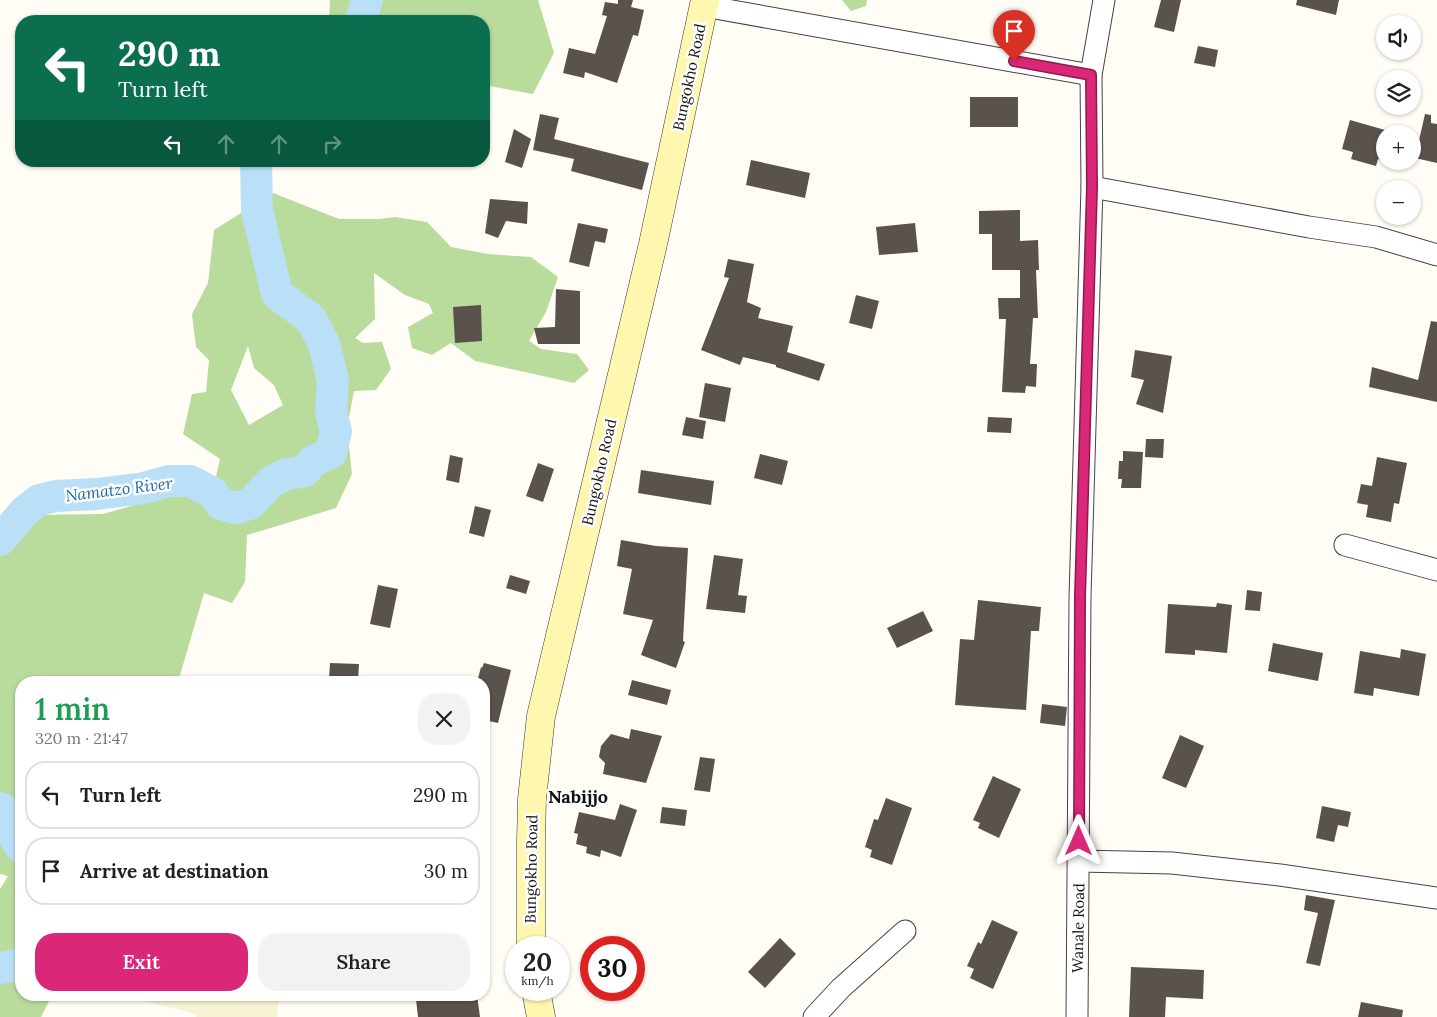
<!DOCTYPE html>
<meta charset="utf-8">
<style>
:root{--surface:#fff;--page:#f2f2f2;--text:#202124;--muted:#757577;--line:#e0e0e0;--accent:#db2777}
body{margin:0;font-family:Lora,serif;background:var(--page);color:var(--text);height:100vh;display:flex;flex-direction:column;font-size:19px;white-space:nowrap}
*{box-sizing:border-box;margin:0}
p{font-size:16px;color:var(--muted)}
.icon{flex:none;width:28px;height:28px;fill:none;stroke:currentColor;stroke-width:2;stroke-linecap:round;stroke-linejoin:round}
.map{position:relative;flex:1;overflow:hidden}
.panel{position:absolute;left:15px;top:676px;width:475px;height:325px;display:flex;flex-direction:column;background:var(--surface);border-radius:20px;box-shadow:0 1px 4px #0004}
.panel>*{flex:none}
.top-card{position:absolute;left:15px;top:15px;width:475px;height:152px;border-radius:20px;box-shadow:0 1px 4px #0004;background:#0b6e4f;color:#fff;overflow:hidden}
.tools{position:absolute;left:1376px;top:15px;display:grid;gap:10px}
.tools a{display:grid;place-items:center;width:45px;height:45px;border-radius:50%;background:var(--surface);box-shadow:0 1px 4px #0004;font-size:25px}
.speed{position:absolute;left:505px;top:936px;display:flex;gap:10px;font-size:25px;font-weight:700;text-align:center}
.speed>*{display:grid;place-content:center;width:65px;height:65px;border-radius:50%;background:var(--surface);box-shadow:0 1px 4px #0004;line-height:1}
.speed small{font-size:12px;font-weight:400}
.speed .limit{border:8px solid #d22;background:#fff;color:#111}
.pin{position:absolute;display:grid;place-items:center;width:42px;height:42px;color:#fff;margin:-51px -21px;border-radius:50% 50% 50% 0;rotate:-45deg;box-shadow:0 0 5px #0007}
.pin .icon{rotate:45deg}
.me{position:absolute;width:55px;margin:-28px;rotate:0deg;stroke-linejoin:round;filter:drop-shadow(0 0 4px #0008)}
.turn{display:flex;align-items:center;gap:18px;height:105px;padding:0 20px;font-size:22px}
.turn .icon{width:65px;height:65px;stroke-width:2.5}
.turn b{display:block;font-size:35px;line-height:42px}
.lanes{display:flex;align-items:center;height:48px;padding:0 20px;background:#0003;justify-content:center;gap:25px;direction:ltr}
.lanes .off{opacity:.35}
.round{display:grid;place-items:center;flex:none;width:52px;height:52px;border-radius:20px;background:var(--page)}
.head{display:flex;align-items:center;justify-content:space-between;height:85px;padding:0 20px}
h1{font-size:30px;font-weight:600;line-height:38px;color:#1e9e55}
.cta{display:flex;gap:10px;margin-top:auto;padding:10px 20px}
.cta a{flex:1;height:58px;border-radius:20px;background:var(--accent);color:#fff;font-size:20px;font-weight:600;line-height:58px;text-align:center}
.cta a+a{background:var(--page);color:var(--text)}
ul{padding:0;list-style:none}
li{display:flex;align-items:center;gap:15px;height:68px;margin:0 10px 8px;padding:0 10px;border:2px solid var(--line);border-radius:20px}
li div{flex:1}
li b{display:block;font-size:19px}
li em{font-style:normal}
.map>svg:first-child{display:block}
</style>
<div class="map">
<svg width="1437" height="1017" viewBox="0 0 1437 1017">
<rect width="100%" height="100%" fill="#fffdf5"/>
<polygon fill="#f6f3d4" points="132,995 279,995 277,1017 196,1017 196,1014 131,998"/>
<g fill="#b9dc9c" fill-rule="evenodd">
<polygon points="330,0 538,0 554,53 533,94 484,85 484,21 329,21"/>
<polygon points="842,0 867,0 866,6 851,11"/>
<path d="M273,193L339,219H379L395,217L427,222L451,247L488,254L531,257L558,277L546,312L529,341L541,349L577,354L589,370L574,383L475,361L451,343L432,355L412,348L408,327L433,313L429,304L405,295L374,273L375,319L355,338L363,343L382,342L391,369L376,390L354,391L347,428L352,474L336,508L247,535L245,582L232,603L204,593L178,682L153,680L151,682H21V957L0,966V889L8,876L0,874V533L31,515L103,514L191,489L214,485L220,459L183,434L192,394L206,392L209,360L196,347L192,314L208,283L214,230ZM248,346L254,368L274,385L283,405L249,425L231,390Z"/>
<polygon points="0,975 21,976 21,995 52,995 41,1017 0,1017"/>
</g>
<g fill="none" stroke-linecap="round" stroke-linejoin="round">
<g stroke="#b9e0f7" stroke-width="32">
<polyline points="361,21 367,0"/>
<polyline points="0,540 25,511 39,500 56,496 97,494 144,488 169,481 190,481 213,493 221,504 235,508 250,504 271,482 284,475 305,471 313,461 331,453 336,431 331,412 333,380 324,344 311,319 277,294 257,210 256,161"/>
<polyline points="0,808 13,816 15,838 21,847"/>
<polyline points="0,968 21,964"/>
</g>
</g>
<g fill="#5a524d">
<polygon points="618,0 633,0 631,7 644,10 638,36 633,35 617,83 585,72 584,78 563,73 569,48 595,54 607,16 602,15 605,2 618,4"/>
<polygon points="1161,0 1181,0 1174,32 1154,27"/>
<polygon points="1297,0 1339,0 1336,15 1296,5"/>
<polygon points="1198,46 1218,50 1215,67 1194,63"/>
<rect x="970" y="97" width="48" height="30"/>
<polygon points="540,114 559,118 554,139 649,163 642,190 571,171 574,159 533,150"/>
<polygon points="1425,114 1431,115 1431,123 1437,124 1437,163 1415,158"/>
<polygon points="1350,120 1385,130 1385,161 1378,159 1376,166 1351,159 1353,152 1342,149"/>
<polygon points="514,129 531,139 522,168 505,162"/>
<polygon points="751,160 810,173 805,198 746,185"/>
<polygon points="490,199 528,202 527,224 506,221 498,238 485,233"/>
<polygon points="1020,210 1020,241 1038,240 1039,270 1036,270 1038,318 1033,318 1030,364 1037,364 1036,387 1026,386 1025,393 1002,392 1006,319 999,319 998,298 1020,298 1020,270 992,270 992,234 979,234 979,211"/>
<polygon points="578,223 608,229 605,243 595,241 589,267 569,262"/>
<polygon points="915,223 918,252 879,255 876,227"/>
<polygon points="728,259 754,264 747,302 761,308 758,318 793,326 787,352 825,364 819,381 776,367 776,365 743,357 740,365 701,350 729,278 724,277"/>
<polygon points="556,289 580,291 580,344 538,344 534,328 555,327"/>
<polygon points="856,295 879,301 872,329 849,323"/>
<polygon points="481,305 482,341 455,343 453,307"/>
<polygon points="1431,321 1437,322 1437,402 1369,387 1372,367 1418,380"/>
<polygon points="1135,350 1172,356 1163,413 1136,404 1144,380 1131,377"/>
<polygon points="705,383 731,388 725,422 699,417"/>
<polygon points="686,417 706,421 703,439 682,435"/>
<polygon points="988,417 1012,418 1011,433 987,432"/>
<polygon points="1146,439 1164,439 1163,458 1145,457"/>
<polygon points="1123,451 1143,452 1141,488 1121,488 1122,479 1118,479 1119,461 1123,461"/>
<polygon points="760,454 788,461 782,485 754,478"/>
<polygon points="450,455 463,458 459,483 446,480"/>
<polygon points="1377,457 1407,463 1399,504 1394,503 1391,522 1366,517 1368,505 1357,503 1361,484 1372,486"/>
<polygon points="538,463 554,469 543,502 526,496"/>
<polygon points="641,470 714,481 711,505 638,493"/>
<polygon points="475,506 491,510 484,537 469,533"/>
<polygon points="621,540 656,546 688,548 683,641 685,642 676,668 641,655 653,620 623,614 632,569 617,566"/>
<polygon points="714,555 743,559 738,595 747,596 745,613 706,609"/>
<polygon points="510,575 530,581 526,594 506,588"/>
<polygon points="378,585 398,589 390,628 370,624"/>
<polygon points="1247,590 1262,592 1260,611 1245,610"/>
<polygon points="978,600 1041,607 1039,631 1031,631 1026,710 955,705 960,639 974,640"/>
<polygon points="1217,603 1232,605 1227,653 1195,650 1195,655 1165,653 1168,604 1216,607"/>
<polygon points="923,611 933,631 897,648 887,628"/>
<polygon points="1273,643 1323,653 1318,681 1268,671"/>
<polygon points="1401,649 1426,654 1419,696 1374,688 1373,696 1354,693 1360,651 1400,658"/>
<polygon points="330,663 359,664 358,680 329,678"/>
<polygon points="484,663 511,670 498,723 484,720 484,682 477,682 481,667 482,668"/>
<polygon points="632,680 671,690 667,705 628,695"/>
<polygon points="1042,704 1067,707 1065,726 1040,723"/>
<polygon points="631,729 662,736 646,783 603,774 605,763 599,757 601,746 611,734 629,739"/>
<polygon points="1180,735 1204,746 1186,788 1162,778"/>
<polygon points="700,757 715,759 710,792 694,790"/>
<polygon points="993,776 1021,789 999,838 978,828 980,823 973,820"/>
<polygon points="886,798 912,808 892,865 870,857 872,850 865,847 874,819 878,820"/>
<polygon points="620,804 637,810 621,857 601,850 600,857 586,853 587,847 576,844 578,834 574,833 579,812 615,820"/>
<polygon points="1322,806 1351,812 1348,827 1338,825 1334,842 1316,838"/>
<polygon points="662,807 687,810 685,826 660,823"/>
<polygon points="1306,895 1335,900 1320,966 1306,963 1318,913 1304,910"/>
<polygon points="992,920 1018,932 993,989 970,978 974,969 967,966 978,942 981,944"/>
<polygon points="780,938 796,954 765,988 748,972"/>
<polygon points="1131,967 1204,970 1203,999 1166,997 1165,1017 1129,1017"/>
<polygon points="456,995 477,995 480,1017 418,1017 416,999"/>
<polygon points="1361,1002 1403,1010 1402,1017 1358,1017"/>
</g>
<g fill="none" stroke-linecap="round" stroke-linejoin="round">
<defs>
<g id="street">
<polyline points="704,6 1091,75"/>
<polyline points="1092,187 1309,227 1376,237 1437,255"/>
<polyline points="1345,545 1437,570"/>
<polyline points="1079,861 1172,863 1280,875 1437,898"/>
<polyline points="814,1017 841,988 905,931"/>
<polyline points="1077,1017 1080,597 1092,187 1091,75 1104,0"/>
</g>
<g id="secondary">
<polyline points="531,948 531,841 532,799 541,716 653,244 705,0"/>
<polyline points="536,990 541,1017"/>
</g>
</defs>
<use href="#street" stroke="#444" stroke-width="23"/>
<use href="#secondary" stroke="#333" stroke-width="29"/>
<use href="#street" stroke="#fff" stroke-width="21"/>
<use href="#secondary" stroke="#fff6b0" stroke-width="28"/>
</g>
<g fill="none" stroke-linecap="round" stroke-linejoin="round">
<defs>
<polyline id="route" points="1014,61 1091,75 1092,187 1080,597 1079,841"/>
</defs>
<use href="#route" stroke="#8e194d" stroke-width="12"/>
<use href="#route" stroke="#db2777" stroke-width="9"/>
</g>
<g text-anchor="middle" dominant-baseline="central" stroke-width="5" stroke-linejoin="round" paint-order="stroke">
<g font-size="15" fill="#111" stroke="#fff">
<text transform="translate(689 77) rotate(-78)">Bungokho Road</text>
<text transform="translate(599 472) rotate(-77)">Bungokho Road</text>
<text transform="translate(531 869) rotate(-89)">Bungokho Road</text>
<text transform="translate(1078 928) rotate(-89)">Wanale Road</text>
</g>
<g font-size="16" font-style="italic" fill="#1768a6" stroke="#fff">
<text transform="translate(119 489) rotate(-7)">Namatzo River</text>
</g>
<g font-size="18" font-weight="bold" fill="#111" stroke="#fff">
<text x="578" y="796">Nabijjo</text>
</g>
</g>
</svg>
<div class="tools">
<a><svg class="icon" aria-label="sound" viewBox="0 0 24 24"><path d="M4 9h4l5-4v14l-5-4H4zM17 9q2 3 0 6"/></svg></a>
<a><svg class="icon" aria-label="layers" viewBox="0 0 24 24"><path d="M12 4l9 5-9 5-9-5zM3 14l9 5 9-5"/></svg></a>
<a>+</a>
<a>−</a>
</div>
<div class="speed"><div>20<small>km/h</small></div><div class="limit">30</div></div>
<div class="pin" style="left:1014px;top:61px;background:#d93025"><svg class="icon" aria-label="arrive" viewBox="0 0 24 24"><path d="M6 21V4h12l-3 4 3 4H6"/></svg></div>
<svg class="me" style="left:1079px;top:841px" viewBox="-20 -20 40 40"><path d="M0-17L14 15 0 8-14 15z" fill="#db2777" stroke="#fff" stroke-width="4"/></svg>
<div class="top-card">
<div class="turn"><svg class="icon" aria-label="left" viewBox="0 0 24 24"><path d="M17 20v-9H6M10 6l-5 5 5 5"/></svg><div><b>290 m</b>Turn left</div></div>
<div class="lanes"><svg class="icon" aria-label="left" viewBox="0 0 24 24"><path d="M17 20v-9H6M10 6l-5 5 5 5"/></svg><svg class="icon off" aria-label="ahead" viewBox="0 0 24 24"><path d="M12 20V5M6 11l6-6 6 6"/></svg><svg class="icon off" aria-label="ahead" viewBox="0 0 24 24"><path d="M12 20V5M6 11l6-6 6 6"/></svg><svg class="icon off" aria-label="right" viewBox="0 0 24 24"><path d="M7 20v-9h11M14 6l5 5-5 5"/></svg></div>
</div>
<section class="panel">
<div class="head"><div><h1>1 min</h1><p>320 m · 21:47</p></div><a class="round"><svg class="icon" aria-label="close" viewBox="0 0 24 24"><path d="M6 6l12 12M18 6L6 18"/></svg></a></div>
<ul>
<li><svg class="icon" aria-label="left" viewBox="0 0 24 24"><path d="M17 20v-9H6M10 6l-5 5 5 5"/></svg><div><b>Turn left</b></div><em>290 m</em></li>
<li><svg class="icon" aria-label="arrive" viewBox="0 0 24 24"><path d="M6 21V4h12l-3 4 3 4H6"/></svg><div><b>Arrive at destination</b></div><em>30 m</em></li>
</ul>
<div class="cta"><a>Exit</a><a>Share</a></div>
</section>
</div>
